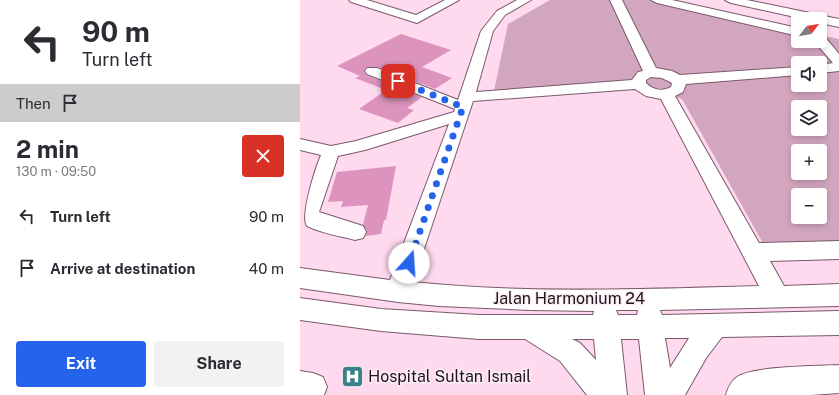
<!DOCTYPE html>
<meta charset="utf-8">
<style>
:root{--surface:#fff;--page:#f2f2f3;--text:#2b2b33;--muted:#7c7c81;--accent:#2563eb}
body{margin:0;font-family:"Public Sans",sans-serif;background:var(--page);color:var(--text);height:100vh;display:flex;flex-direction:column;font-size:15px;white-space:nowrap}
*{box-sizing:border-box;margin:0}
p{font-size:13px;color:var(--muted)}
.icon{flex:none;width:22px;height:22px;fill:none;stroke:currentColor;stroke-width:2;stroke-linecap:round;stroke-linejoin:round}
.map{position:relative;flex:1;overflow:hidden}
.sheet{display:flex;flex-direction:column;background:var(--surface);width:300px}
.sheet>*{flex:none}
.hud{background:#fff;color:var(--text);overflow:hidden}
.needle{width:26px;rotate:59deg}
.tools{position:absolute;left:491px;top:12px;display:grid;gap:8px}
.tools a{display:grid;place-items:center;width:36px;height:36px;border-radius:4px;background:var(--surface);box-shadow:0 2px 6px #0003;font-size:20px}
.pin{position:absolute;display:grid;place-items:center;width:34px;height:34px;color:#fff;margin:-17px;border-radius:8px;box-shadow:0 2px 6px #0006}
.me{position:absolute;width:44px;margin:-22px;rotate:19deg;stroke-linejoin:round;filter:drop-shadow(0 0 3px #0008)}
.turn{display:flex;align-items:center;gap:14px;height:84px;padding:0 16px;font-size:18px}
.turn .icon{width:52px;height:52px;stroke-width:2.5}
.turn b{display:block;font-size:28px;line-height:34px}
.then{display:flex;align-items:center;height:38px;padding:0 16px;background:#0003;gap:8px;font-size:15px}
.round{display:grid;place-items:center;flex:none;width:42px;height:42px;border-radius:4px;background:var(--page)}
.head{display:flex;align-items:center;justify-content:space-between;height:68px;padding:0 16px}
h1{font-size:24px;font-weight:700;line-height:30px}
.primary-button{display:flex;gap:8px;margin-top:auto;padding:8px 16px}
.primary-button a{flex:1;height:46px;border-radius:4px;background:var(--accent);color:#fff;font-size:16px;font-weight:700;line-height:46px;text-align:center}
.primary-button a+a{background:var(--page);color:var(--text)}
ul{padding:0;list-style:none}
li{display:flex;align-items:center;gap:12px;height:52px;padding:0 16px}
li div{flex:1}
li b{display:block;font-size:15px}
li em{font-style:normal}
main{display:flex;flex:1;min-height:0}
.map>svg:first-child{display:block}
</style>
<main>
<section class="sheet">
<div class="hud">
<div class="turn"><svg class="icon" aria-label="left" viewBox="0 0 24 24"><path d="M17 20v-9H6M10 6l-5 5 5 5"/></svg><div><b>90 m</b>Turn left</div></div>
<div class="then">Then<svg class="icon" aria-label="arrive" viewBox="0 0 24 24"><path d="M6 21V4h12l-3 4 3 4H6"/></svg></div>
</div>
<div class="head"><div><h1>2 min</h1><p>130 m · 09:50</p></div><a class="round" style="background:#d93025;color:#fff"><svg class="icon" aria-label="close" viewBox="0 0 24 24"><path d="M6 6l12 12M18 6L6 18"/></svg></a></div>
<ul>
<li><svg class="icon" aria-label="left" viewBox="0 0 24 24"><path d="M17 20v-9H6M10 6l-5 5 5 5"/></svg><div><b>Turn left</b></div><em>90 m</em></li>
<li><svg class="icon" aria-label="arrive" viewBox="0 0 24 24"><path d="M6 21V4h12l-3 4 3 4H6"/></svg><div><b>Arrive at destination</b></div><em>40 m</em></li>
</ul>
<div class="primary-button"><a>Exit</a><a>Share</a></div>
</section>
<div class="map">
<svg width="539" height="395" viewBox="0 0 539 395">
<rect width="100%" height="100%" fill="#ffd9ee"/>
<path fill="#d3a6bf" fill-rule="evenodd" d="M250,0H350L498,31V41H520V35L539,39V260L473,261L382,99L325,81L194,91L208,24ZM498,63H520V85H498ZM498,107H520V129H498ZM498,151H520V173H498ZM498,195H520V217H498Z"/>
<g fill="#dc94be">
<polygon points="101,34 151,50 122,67 152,78 135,89 78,67 66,67 64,72 66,75 122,97 107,108 114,110 98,123 59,109 86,90 55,78 60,76 37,66"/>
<polygon points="96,166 86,220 84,220 81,234 66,236 67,231 63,225 68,205 41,207 43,201 28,202 37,172"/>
</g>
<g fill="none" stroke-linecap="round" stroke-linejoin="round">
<defs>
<g id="minor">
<polygon points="49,0 67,0 116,15 145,0 159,0 117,23 51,2"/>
<path d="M217,0H231L205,15L193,31L176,92L332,80L338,72L343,71L310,0H322L356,68L372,71L380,75L498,67V75L386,84L383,92L375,96L459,243L539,241V259L470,261L484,286L539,284V306L360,310L362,315L539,311V335L422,337L406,358L385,395H345L339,339H321L327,395H287L260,361L225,339H179L81,331L0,320V298L81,309L179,315H293L294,311L230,310L139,306L98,302L0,288V268L90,280L149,124L65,150L38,156L19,212L63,226L66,232L63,238L55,240C40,236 21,233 7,226C0,217 15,169 21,155L0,150V139L31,146L56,141L154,112L155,109L67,74L65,71L67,68H77L158,100L181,31L197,11ZM351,77L362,78L372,83L371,87C362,92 353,90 346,83V80ZM335,89L346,96L361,99L459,286C344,289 228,294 113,282L173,101ZM316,310H338L337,315H318ZM365,338H389L370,368ZM272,339H294L296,360L280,343Z"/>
<polygon points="351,0 372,0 498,28 498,36 357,3"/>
<polygon points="425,0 447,0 539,19 539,27 520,23 520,19 504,19 431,3"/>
<polygon points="520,36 525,37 539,54 539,71 520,73 520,65 533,63 514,41 520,41"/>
<path d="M539,365V393L511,395H426C428,388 431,381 437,377C452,366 518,366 539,365Z"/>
<polygon points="0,371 13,373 23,377 27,387 24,395 0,395"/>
</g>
</defs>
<use href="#minor" stroke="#79596b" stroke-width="2"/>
<use href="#minor" fill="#fff" fill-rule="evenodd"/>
</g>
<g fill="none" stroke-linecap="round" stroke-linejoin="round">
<polyline stroke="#2563eb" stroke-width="7" stroke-dasharray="0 12.6" points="98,81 163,107 109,263"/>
</g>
<defs>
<symbol id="hospital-square" viewBox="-11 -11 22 22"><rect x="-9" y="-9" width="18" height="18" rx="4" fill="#3a818a" stroke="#fdeef6"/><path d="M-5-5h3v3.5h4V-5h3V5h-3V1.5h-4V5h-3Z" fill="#fff"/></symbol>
</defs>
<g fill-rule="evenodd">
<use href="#hospital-square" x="40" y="364" width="25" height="25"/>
</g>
<g text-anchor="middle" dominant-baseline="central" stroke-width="3" stroke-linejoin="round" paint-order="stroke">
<g font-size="16" fill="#20131a" stroke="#fdeef6">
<text x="269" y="298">Jalan Harmonium 24</text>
</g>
<g font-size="16" fill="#20131a" stroke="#fdeef6" text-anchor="start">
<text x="68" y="376">Hospital Sultan Ismail</text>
</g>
</g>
</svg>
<div class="tools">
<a><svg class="needle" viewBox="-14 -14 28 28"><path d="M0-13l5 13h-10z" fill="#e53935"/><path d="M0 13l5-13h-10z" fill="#7c7c81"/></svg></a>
<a><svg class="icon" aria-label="sound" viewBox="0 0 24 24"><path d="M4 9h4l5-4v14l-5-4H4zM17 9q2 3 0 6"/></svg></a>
<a><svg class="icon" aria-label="layers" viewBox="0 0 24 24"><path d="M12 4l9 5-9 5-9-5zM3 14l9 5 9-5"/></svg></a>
<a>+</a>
<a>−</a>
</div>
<div class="pin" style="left:98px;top:81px;background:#d93025"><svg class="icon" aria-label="arrive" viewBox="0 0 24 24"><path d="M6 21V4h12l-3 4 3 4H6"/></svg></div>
<svg class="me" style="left:109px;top:263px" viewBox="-20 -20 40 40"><circle r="19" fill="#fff"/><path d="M0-13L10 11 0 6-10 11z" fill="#2563eb"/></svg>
</div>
</main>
